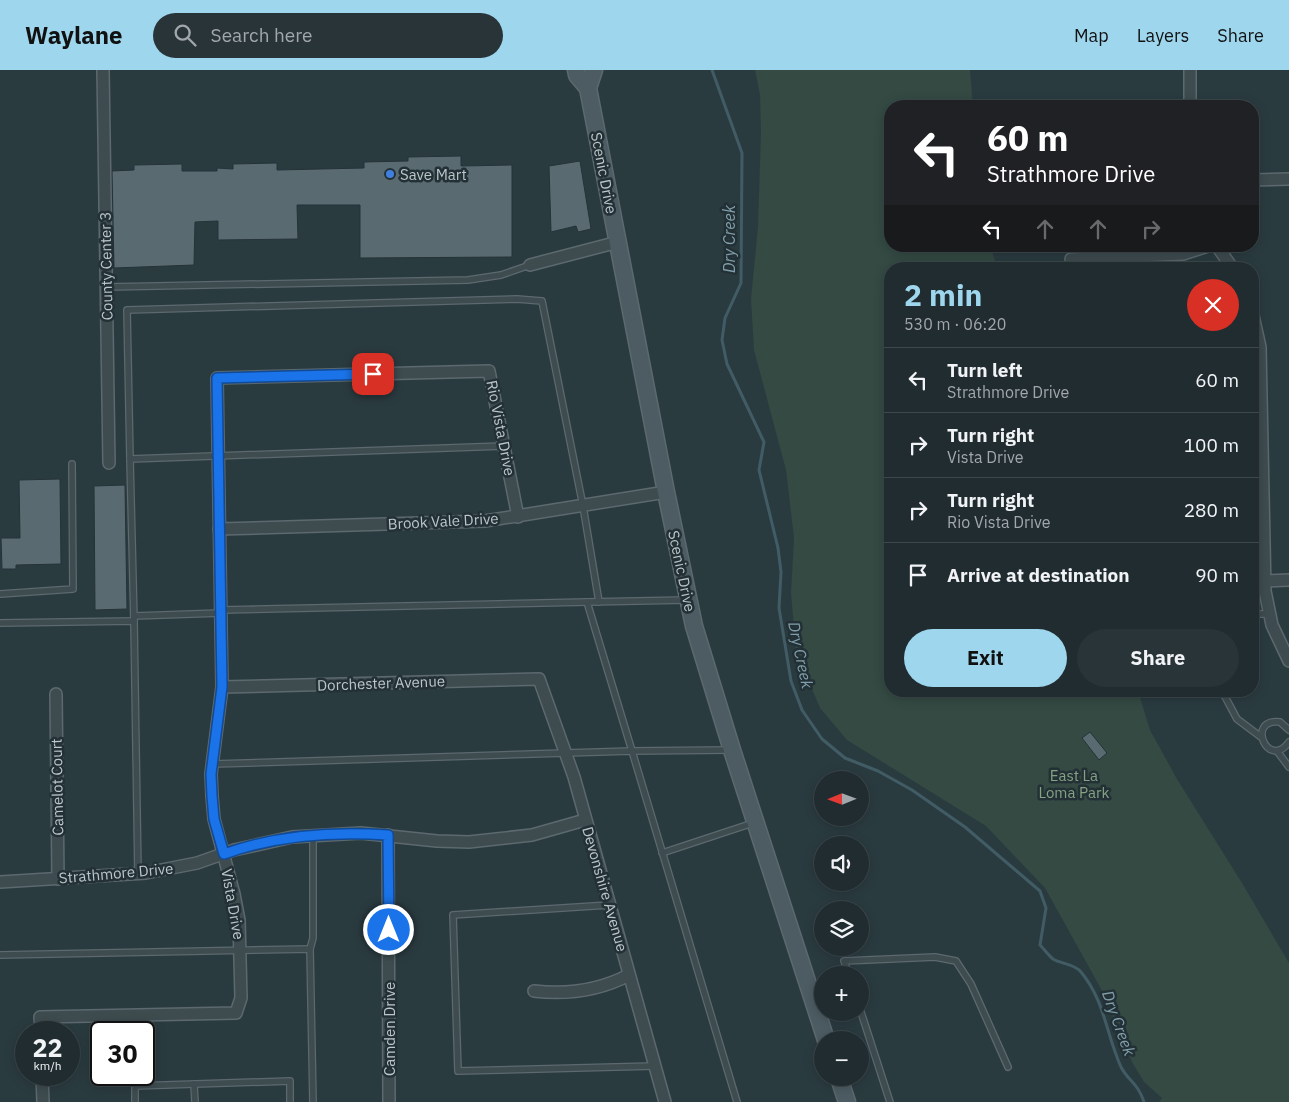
<!DOCTYPE html>
<meta charset="utf-8">
<style>
:root{--surface:#202c30;--page:#283438;--text:#f1f3f6;--muted:#a2a7ab;--line:#3d484c;--accent:#9ed7ed}
body{margin:0;font-family:"IBM Plex Sans",sans-serif;background:var(--page);color:var(--text);height:100vh;display:flex;flex-direction:column;font-size:19px;white-space:nowrap}
*{box-sizing:border-box;margin:0}
p{font-size:16px;color:var(--muted)}
.icon{flex:none;width:28px;height:28px;fill:none;stroke:currentColor;stroke-width:2;stroke-linecap:round;stroke-linejoin:round}
.map{position:relative;flex:1;overflow:hidden}
.details{position:absolute;left:884px;top:192px;width:375px;height:435px;display:flex;flex-direction:column;background:var(--surface);border-radius:20px;box-shadow:0 2px 12px #0003,0 0 0 1px var(--line)}
.details>*{flex:none}
.guide{position:absolute;left:884px;top:30px;width:375px;height:152px;border-radius:20px;box-shadow:0 2px 12px #0003,0 0 0 1px var(--line);background:#202124;color:#fff;overflow:hidden}
.needle{width:32px;rotate:269deg}
.buttons{position:absolute;left:814px;top:701px;display:grid;gap:10px}
.buttons a{display:grid;place-items:center;width:55px;height:55px;border-radius:50%;background:var(--surface);box-shadow:0 2px 12px #0003,0 0 0 1px var(--line);font-size:25px}
.speed{position:absolute;left:15px;top:951px;display:flex;gap:10px;font-size:25px;font-weight:700;text-align:center}
.speed>*{display:grid;place-content:center;width:65px;height:65px;border-radius:50%;background:var(--surface);box-shadow:0 2px 12px #0003,0 0 0 1px var(--line);line-height:1}
.speed small{font-size:12px;font-weight:400}
.speed .limit{border:2px solid #111;border-radius:8px;background:#fff;color:#111}
.pin{position:absolute;display:grid;place-items:center;width:42px;height:42px;color:#fff;margin:-21px;border-radius:10px;box-shadow:0 2px 8px #0006}
.me{position:absolute;width:55px;margin:-28px;rotate:0deg;stroke-linejoin:round;filter:drop-shadow(0 0 4px #0008)}
.turn{display:flex;align-items:center;gap:18px;height:105px;padding:0 20px;font-size:22px}
.turn .icon{width:65px;height:65px;stroke-width:2.5}
.turn b{display:block;font-size:35px;line-height:42px}
.lanes{display:flex;align-items:center;height:48px;padding:0 20px;background:#0003;justify-content:center;gap:25px;direction:ltr}
.lanes .off{opacity:.35}
.round{display:grid;place-items:center;flex:none;width:52px;height:52px;border-radius:26px;background:var(--page)}
.head{display:flex;align-items:center;justify-content:space-between;height:85px;padding:0 20px}
h1{font-size:30px;font-weight:700;line-height:38px;color:var(--accent)}
.action{display:flex;gap:10px;margin-top:auto;padding:10px 20px}
.action a{flex:1;height:58px;border-radius:30px;background:var(--accent);color:#111;font-size:20px;font-weight:700;line-height:58px;text-align:center}
.action a+a{background:var(--page);color:var(--text)}
ul{padding:0;list-style:none}
li{display:flex;align-items:center;gap:15px;height:65px;padding:0 20px;border-top:1px solid var(--line)}
li div{flex:1}
li b{display:block;font-size:19px}
li em{font-style:normal}
header{display:flex;align-items:center;gap:30px;box-sizing:border-box;height:70px;padding:0 25px;background:var(--accent);color:#111}
header strong{font-size:24px}
nav{display:flex;gap:28px;margin-inline-start:auto;font-size:18px}
.search{width:350px;height:45px;background:var(--page);display:flex;align-items:center;gap:12px;box-sizing:border-box;padding:0 18px;border-radius:28px;color:var(--muted);font-size:19px}
.map>svg:first-child{display:block}
</style>
<header>
<strong>Waylane</strong>
<div class="search"><svg class="icon" aria-label="search" viewBox="0 0 24 24"><circle cx="10" cy="10" r="6"/><path d="M15 15l6 6"/></svg>Search here</div>
<nav><a>Map</a><a>Layers</a><a>Share</a></nav>
</header>
<div class="map">
<svg width="1289" height="1032" viewBox="0 0 1289 1032">
<rect width="100%" height="100%" fill="#2a3b40"/>
<polygon fill="#344a43" points="755,0 970,0 973,36 890,36 890,176 990,176 998,199 890,199 890,621 1138,621 1150,660 1177,709 1242,813 1289,893 1289,1032 1159,1032 1162,1028 1144,1012 1132,992 1100,917 1045,818 986,756 847,670 820,638 796,581 791,523 794,468 786,400 754,280 751,229 758,157 761,62 760,25"/>
<g fill="none" stroke-linecap="round" stroke-linejoin="round">
<path stroke="#415c65" stroke-width="3" d="M712,0L742,83L741,213L725,248L722,270L727,294L764,372L759,400L778,478L781,502L779,538L791,611L802,640L822,669L845,688L878,701L912,720L965,757L1040,821L1046,838L1040,875C1044,879 1048,885 1053,889C1061,894 1075,894 1081,902C1105,931 1106,964 1121,997C1128,1011 1138,1013 1144,1032"/>
</g>
<g fill="#596a70" stroke="#253338">
<polygon points="461,86 461,96 512,95 512,187 360,188 360,135 297,135 298,169 218,170 218,151 195,152 194,195 114,198 112,101 134,100 134,95 182,94 182,101 217,101 217,98 233,99 233,94 277,93 277,100 364,98 364,92 408,91 408,87"/>
<polygon points="580,91 591,159 578,162 576,156 551,162 549,96"/>
<polygon points="60,409 61,494 16,495 16,499 2,499 1,468 20,468 19,410"/>
<polygon points="125,415 127,539 95,540 94,416"/>
<polygon points="1090,662 1107,683 1099,690 1082,668"/>
</g>
<g fill="none" stroke-linecap="round" stroke-linejoin="round">
<defs>
<g id="service">
<polyline points="107,217 468,210 501,205 530,195"/>
<polyline points="130,389 127,240 517,229 542,231 583,436 599,532"/>
<polyline points="0,524 73,519 72,394"/>
<polyline points="687,530 587,532 632,681 729,680"/>
<polyline points="221,540 587,532"/>
<polyline points="1252,544 1269,544"/>
<polyline points="134,546 221,543"/>
<polyline points="134,551 130,389 504,376"/>
<polyline points="0,553 134,551 138,804"/>
<polyline points="1222,621 1237,649 1261,667"/>
<path d="M1289,660L1280,652C1245,648 1268,701 1289,672"/>
<polyline points="1277,681 1289,697"/>
<polyline points="213,694 632,681 737,1032"/>
<polyline points="662,783 753,753"/>
<polyline points="609,835 453,845 458,1001 655,996"/>
<polyline points="310,879 313,868 313,765"/>
<polyline points="0,885 310,879 313,1032"/>
<polyline points="849,905 844,891 935,887 956,891 971,914 1008,997"/>
<polyline points="860,939 890,1032"/>
<polyline points="194,1014 195,1032"/>
<polyline points="135,1032 135,1016 290,1011 290,1032"/>
</g>
<g id="minor">
<polyline points="103,0 109,393"/>
<polyline points="1190,0 1190,36"/>
<polyline points="1252,110 1289,109"/>
<polyline points="1217,176 1233,199"/>
<polyline points="1071,189 1183,184 1208,176"/>
<polyline points="530,195 618,172"/>
<polyline points="1252,241 1260,277 1265,521 1272,555 1289,591"/>
<polyline points="219,459 485,451 666,422"/>
<polyline points="1265,511 1289,510"/>
<polyline points="222,617 539,609 574,707 665,1032"/>
<polyline points="56,624 58,809"/>
<polyline points="388,765 389,1032"/>
<polyline points="0,812 146,803 197,793 234,780 292,767 361,763 437,771 469,772 532,765 585,750"/>
<path d="M534,921C568,925 598,921 629,905"/>
<polyline points="41,962 40,947 236,943 241,928 239,850 234,824 214,749 212,726 211,704 222,617 217,308 489,301 518,447"/>
<polyline points="42,1005 43,1032"/>
</g>
<g id="secondary">
<polyline points="576,0 577,5 588,18 666,422 694,556 732,680 826,970"/>
<polyline points="588,18 594,0"/>
<polyline points="839,1008 847,1032"/>
</g>
</defs>
<use href="#service" stroke="#5c696e" stroke-width="8"/>
<use href="#minor" stroke="#5c696e" stroke-width="14"/>
<use href="#secondary" stroke="#5c696e" stroke-width="19"/>
<use href="#service" stroke="#3e4c50" stroke-width="5.5"/>
<use href="#minor" stroke="#3e4c50" stroke-width="11"/>
<use href="#secondary" stroke="#4d5c63" stroke-width="16"/>
</g>
<g fill="none" stroke-linecap="round" stroke-linejoin="round">
<defs>
<path id="route" d="M373,304L217,308L222,617L211,704L212,726L214,749L224,784C277,765 332,761 388,765L389,860"/>
</defs>
<use href="#route" stroke="#114b97" stroke-width="12"/>
<use href="#route" stroke="#1a73e8" stroke-width="9"/>
</g>
<circle fill="#3f7fe0" stroke="#233136" stroke-width="2" cx="390" cy="104" r="5"/>
<g text-anchor="middle" dominant-baseline="central" stroke-width="5" stroke-linejoin="round" paint-order="stroke">
<g font-size="15" fill="#bbc6ca" stroke="#233136">
<text transform="translate(604 103) rotate(79)">Scenic Drive</text>
<text transform="translate(106 196) rotate(-91)">County Center 3</text>
<text transform="translate(501 358) rotate(79)">Rio Vista Drive</text>
<text transform="translate(443 451) rotate(-3)">Brook Vale Drive</text>
<text transform="translate(682 501) rotate(78)">Scenic Drive</text>
<text transform="translate(381 613) rotate(-2)">Dorchester Avenue</text>
<text transform="translate(57 717) rotate(-91)">Camelot Court</text>
<text transform="translate(116 803) rotate(-5)">Strathmore Drive</text>
<text transform="translate(605 819) rotate(74)">Devonshire Avenue</text>
<text transform="translate(233 834) rotate(80)">Vista Drive</text>
<text transform="translate(389 959) rotate(-90)">Camden Drive</text>
</g>
<g font-size="15" fill="#bbc6ca" stroke="#233136" text-anchor="start">
<text x="400" y="104">Save Mart</text>
</g>
<g font-size="15" fill="#86a283" stroke="#233136">
<text x="1074" y="705">East La<tspan x="1074" dy="17">Loma Park</tspan></text>
</g>
<g font-size="16" font-style="italic" fill="#809faa" stroke="#233136">
<text transform="translate(729 169) rotate(-90)">Dry Creek</text>
<text transform="translate(801 585) rotate(78)">Dry Creek</text>
<text transform="translate(1119 953) rotate(70)">Dry Creek</text>
</g>
</g>
</svg>
<div class="buttons">
<a><svg class="needle" viewBox="-14 -14 28 28"><path d="M0-13l5 13h-10z" fill="#e53935"/><path d="M0 13l5-13h-10z" fill="#a2a7ab"/></svg></a>
<a><svg class="icon" aria-label="sound" viewBox="0 0 24 24"><path d="M4 9h4l5-4v14l-5-4H4zM17 9q2 3 0 6"/></svg></a>
<a><svg class="icon" aria-label="layers" viewBox="0 0 24 24"><path d="M12 4l9 5-9 5-9-5zM3 14l9 5 9-5"/></svg></a>
<a>+</a>
<a>−</a>
</div>
<div class="speed"><div>22<small>km/h</small></div><div class="limit">30</div></div>
<div class="pin" style="left:373px;top:304px;background:#d93025"><svg class="icon" aria-label="arrive" viewBox="0 0 24 24"><path d="M6 21V4h12l-3 4 3 4H6"/></svg></div>
<svg class="me" style="left:389px;top:860px" viewBox="-20 -20 40 40"><circle r="17" fill="#1a73e8" stroke="#fff" stroke-width="3"/><path d="M0-11L8 9 0 5-8 9z" fill="#fff"/></svg>
<div class="guide">
<div class="turn"><svg class="icon" aria-label="left" viewBox="0 0 24 24"><path d="M17 20v-9H6M10 6l-5 5 5 5"/></svg><div><b>60 m</b>Strathmore Drive</div></div>
<div class="lanes"><svg class="icon" aria-label="left" viewBox="0 0 24 24"><path d="M17 20v-9H6M10 6l-5 5 5 5"/></svg><svg class="icon off" aria-label="ahead" viewBox="0 0 24 24"><path d="M12 20V5M6 11l6-6 6 6"/></svg><svg class="icon off" aria-label="ahead" viewBox="0 0 24 24"><path d="M12 20V5M6 11l6-6 6 6"/></svg><svg class="icon off" aria-label="right" viewBox="0 0 24 24"><path d="M7 20v-9h11M14 6l5 5-5 5"/></svg></div>
</div>
<section class="details">
<div class="head"><div><h1>2 min</h1><p>530 m · 06:20</p></div><a class="round" style="background:#d93025;color:#fff"><svg class="icon" aria-label="close" viewBox="0 0 24 24"><path d="M6 6l12 12M18 6L6 18"/></svg></a></div>
<ul>
<li><svg class="icon" aria-label="left" viewBox="0 0 24 24"><path d="M17 20v-9H6M10 6l-5 5 5 5"/></svg><div><b>Turn left</b><p>Strathmore Drive</p></div><em>60 m</em></li>
<li><svg class="icon" aria-label="right" viewBox="0 0 24 24"><path d="M7 20v-9h11M14 6l5 5-5 5"/></svg><div><b>Turn right</b><p>Vista Drive</p></div><em>100 m</em></li>
<li><svg class="icon" aria-label="right" viewBox="0 0 24 24"><path d="M7 20v-9h11M14 6l5 5-5 5"/></svg><div><b>Turn right</b><p>Rio Vista Drive</p></div><em>280 m</em></li>
<li><svg class="icon" aria-label="arrive" viewBox="0 0 24 24"><path d="M6 21V4h12l-3 4 3 4H6"/></svg><div><b>Arrive at destination</b></div><em>90 m</em></li>
</ul>
<div class="action"><a>Exit</a><a>Share</a></div>
</section>
</div>
